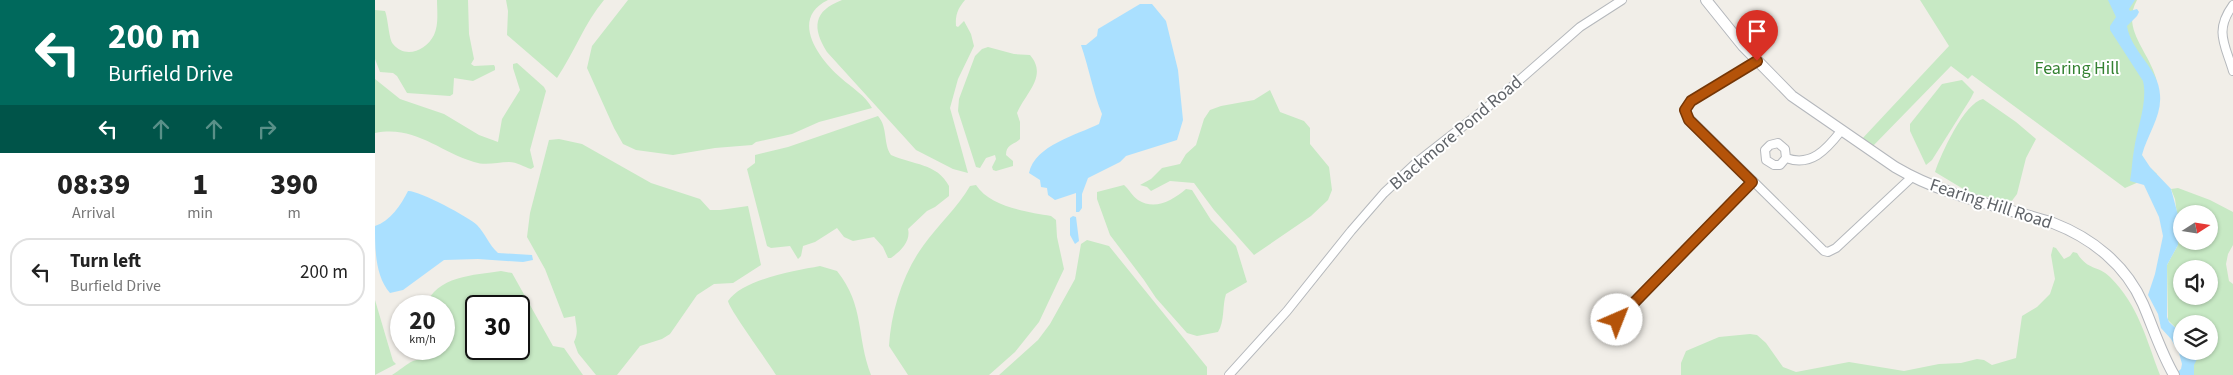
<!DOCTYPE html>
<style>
:root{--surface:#fff;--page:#f6f6f6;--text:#222;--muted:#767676;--line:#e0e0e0}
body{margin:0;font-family:"Source Sans 3",sans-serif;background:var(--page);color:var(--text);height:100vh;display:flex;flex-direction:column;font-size:19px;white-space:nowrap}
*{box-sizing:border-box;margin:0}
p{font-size:16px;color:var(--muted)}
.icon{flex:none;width:28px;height:28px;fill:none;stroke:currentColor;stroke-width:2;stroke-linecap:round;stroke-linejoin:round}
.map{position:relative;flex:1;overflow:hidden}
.panel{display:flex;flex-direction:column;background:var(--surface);width:375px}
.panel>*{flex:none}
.guide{background:#00695c;color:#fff;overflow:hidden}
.needle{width:32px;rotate:78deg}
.buttons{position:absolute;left:1798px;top:205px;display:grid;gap:10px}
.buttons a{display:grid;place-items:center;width:45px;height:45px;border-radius:50%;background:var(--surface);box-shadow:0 1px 4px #0004;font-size:25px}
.speed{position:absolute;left:15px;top:295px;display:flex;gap:10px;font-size:25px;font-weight:700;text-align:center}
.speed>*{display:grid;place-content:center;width:65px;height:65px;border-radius:50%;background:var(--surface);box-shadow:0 1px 4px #0004;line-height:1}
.speed small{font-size:12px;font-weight:400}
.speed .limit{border:2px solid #111;border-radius:8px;background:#fff;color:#111}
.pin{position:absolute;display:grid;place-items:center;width:42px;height:42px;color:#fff;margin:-51px -21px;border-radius:50% 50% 50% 0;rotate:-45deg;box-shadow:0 0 5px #0007}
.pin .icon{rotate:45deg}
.me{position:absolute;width:55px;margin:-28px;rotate:44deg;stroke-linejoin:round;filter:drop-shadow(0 0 4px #0008)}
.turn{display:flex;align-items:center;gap:18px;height:105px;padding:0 25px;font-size:22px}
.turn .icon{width:65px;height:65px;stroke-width:2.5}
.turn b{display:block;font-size:35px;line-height:42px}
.lanes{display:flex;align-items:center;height:48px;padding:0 25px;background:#0003;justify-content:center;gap:25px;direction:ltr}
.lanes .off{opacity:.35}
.eta{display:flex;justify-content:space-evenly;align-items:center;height:85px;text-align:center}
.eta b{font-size:30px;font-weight:800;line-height:35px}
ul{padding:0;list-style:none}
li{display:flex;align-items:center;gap:15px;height:68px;margin:0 10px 8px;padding:0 15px;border:2px solid var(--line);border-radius:20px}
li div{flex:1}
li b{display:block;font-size:19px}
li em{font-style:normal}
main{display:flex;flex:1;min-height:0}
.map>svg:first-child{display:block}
</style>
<main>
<section class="panel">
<div class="guide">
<div class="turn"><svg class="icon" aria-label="left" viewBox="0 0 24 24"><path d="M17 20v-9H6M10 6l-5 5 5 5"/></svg><div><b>200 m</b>Burfield Drive</div></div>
<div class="lanes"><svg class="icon" aria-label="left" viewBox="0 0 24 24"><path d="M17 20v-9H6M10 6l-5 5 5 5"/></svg><svg class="icon off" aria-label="ahead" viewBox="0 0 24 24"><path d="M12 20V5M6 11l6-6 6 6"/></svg><svg class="icon off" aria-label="ahead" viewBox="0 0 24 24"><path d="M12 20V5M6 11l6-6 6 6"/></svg><svg class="icon off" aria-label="right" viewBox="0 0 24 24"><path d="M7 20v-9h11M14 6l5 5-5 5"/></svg></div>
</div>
<div class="eta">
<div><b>08:39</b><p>Arrival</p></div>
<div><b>1</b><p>min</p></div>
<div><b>390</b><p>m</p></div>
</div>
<ul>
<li><svg class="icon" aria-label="left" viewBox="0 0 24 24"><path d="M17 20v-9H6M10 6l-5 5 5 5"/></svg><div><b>Turn left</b><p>Burfield Drive</p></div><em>200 m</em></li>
</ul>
</section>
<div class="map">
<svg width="1858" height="375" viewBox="0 0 1858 375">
<rect width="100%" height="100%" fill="#f1eee8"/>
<g fill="#c7e9c4" fill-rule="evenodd">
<path d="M62,0H93L94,34L99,59L96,64L99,66L119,65L120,67V70L98,81L79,78L78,94L75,96L32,93L22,76L18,73L5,72L0,59V10L10,11C13,18 14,40 18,44C30,59 51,51 59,35C64,24 62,11 62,0Z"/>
<path d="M131,0H229C210,22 199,53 182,78L132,35L133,11Z"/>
<path d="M253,0H453C414,19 444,59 466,78C476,87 491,96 497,108L444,122L417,134L381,142L377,145L340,148L298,155L261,150L248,144L239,128L212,68L217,46Z"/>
<path d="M467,0H590C583,8 580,15 581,26L583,27L589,21L596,34L599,46L583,79L575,108L593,173L578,169L541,150L452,52C437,28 438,11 467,0Z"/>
<path d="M1545,0H1762C1746,29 1773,50 1781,78C1786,96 1773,116 1769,134C1768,142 1767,152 1766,160L1782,174L1750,188L1597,75L1593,79L1576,66L1497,147L1486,140L1574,46Z"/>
<path d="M613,47L639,54L655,55C673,76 651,92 642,113L645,122V139C639,145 631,144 631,155L638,161V166L621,171L618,170L617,167L621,159L620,155L611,158L605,168L601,167L583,111L584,99L600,56L607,49Z"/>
<path d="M142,63L169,87L171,91L155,150L159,167L156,169C149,167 142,162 134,162C122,162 111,166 99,162C63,151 40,125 0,133V79L25,99L69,114L104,135L123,142L127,119L145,90L138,68V64Z"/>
<polygon points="1587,80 1599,92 1596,98 1557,160 1551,165 1535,131 1535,124 1567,84"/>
<polygon points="895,90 905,112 929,121 935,128 935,144 954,167 957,190 953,200 936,216 879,255 839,210 819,183 795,181 776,191 772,187 765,185 776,179 787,168 805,164 811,154 821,145 829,119 835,110 846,106 879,100"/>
<path d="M1608,99L1641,122L1661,139L1651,158L1642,194L1636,202L1595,193L1560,172C1566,154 1589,103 1608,99Z"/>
<path d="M503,116C513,127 508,144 516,155C538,165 562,163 574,186V196L560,207L552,211L533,229C536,241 526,251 516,258H513L508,247L499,237L478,241L469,237L462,228L440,242L428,246L426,256L423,259L415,246L396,248L392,246L372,169L380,163V155L413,147Z"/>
<path d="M184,139L207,144L276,183L325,199L335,210H345L373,206L386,265L358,283L339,284L322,295L295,334L287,339L265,346L242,375H221L203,353L199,342C204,332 201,327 200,316L189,318L170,269L152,237L155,213L174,140Z"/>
<path d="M601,185C615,207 653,212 676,216L681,220L682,237L689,269L664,322L640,352L614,375H533L514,346C516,312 528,273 548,246C563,225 583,207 595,186Z"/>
<path d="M749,185C754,189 757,196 763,200C780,211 798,200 811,189L817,190L836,220L861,246L872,282L851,294C847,306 850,321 843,332L822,336L812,333L781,298L769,280L735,235L722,199V192Z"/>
<path d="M1803,188L1835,200L1858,212V245L1853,254L1851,264L1854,281L1858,284V375H1819L1816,351H1834V324H1806V333L1793,320L1792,265L1803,245L1804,230L1800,199L1796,189ZM1806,214H1834V241H1806ZM1806,269H1834V296H1806Z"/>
<polygon points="712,240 734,246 832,367 832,375 624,375 663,340 675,324 700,279 706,244"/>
<path d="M1678,247L1681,248L1689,259L1695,256L1698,252L1702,253C1713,271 1723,265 1735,277C1764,306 1771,339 1785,375H1306V363L1311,351L1344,337L1375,334L1382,335L1391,343L1408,367L1421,372L1474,362L1529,371L1564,364L1586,363L1602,359L1609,360L1617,365L1641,358L1647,316L1662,307L1675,294L1680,279L1676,255Z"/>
<path d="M445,266L462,271C490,306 481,336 496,375H401C394,363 354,309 353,301C368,279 419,271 445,266Z"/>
<path d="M126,271L137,273L178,346L189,348L208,375H17C24,371 31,364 38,361C47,357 51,363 61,354L60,349H69V306H51C60,276 100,275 126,271ZM101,306H144V349H101Z"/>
<polygon points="0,300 18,361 21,364 0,375"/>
</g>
<g fill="#aae0ff">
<path d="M1733,0H1760L1754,9L1755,11L1762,9L1764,12L1762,16L1752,26C1756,52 1784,68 1785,95C1787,116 1772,135 1767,155L1775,167L1796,189L1803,215V245L1792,265V317L1794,322L1806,333V351H1816L1822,359L1819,365V375H1799L1806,369L1807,364L1804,353L1796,339L1786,328L1783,314L1773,295L1780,274L1788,236L1784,217L1769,185L1755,181C1757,170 1757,160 1759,150C1762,128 1773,102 1768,81L1735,30V26L1741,17Z"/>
<path d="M765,4H777L791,21L803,70L808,120L802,140L751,156L745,162L713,178L707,194V208L704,212H701V193L680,200L673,195L672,188L666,187L665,180L654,173C660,145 702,135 724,124L727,114C718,92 714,68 706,45H711L722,36L723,29Z"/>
<path d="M33,191C43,190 94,217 102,225C110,233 114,245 123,253L157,255L158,260L148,262L103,259L69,260L28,290L15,293C0,276 0,249 0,226C15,221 26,205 33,191Z"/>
<polygon points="698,216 701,217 704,241 700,244 695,235 695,218"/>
</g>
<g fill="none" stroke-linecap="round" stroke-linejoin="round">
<defs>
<g id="minor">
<path d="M1858,5C1839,31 1850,44 1858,71"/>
<polyline points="1382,61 1316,101 1312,106 1312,116 1449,251 1453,252 1461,248 1537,177"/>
<path d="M1411,158L1410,149L1403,143L1395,145L1390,150L1391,160L1399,165H1405L1411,158C1436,167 1451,150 1466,131"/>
<polyline points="1243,321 1377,181"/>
<polyline points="854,375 912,311 976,231 1009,193 1041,163 1124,98 1205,27 1247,0"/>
</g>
<path id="secondary" d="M1331,0L1368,46L1417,96L1520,167C1569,196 1624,206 1678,223C1717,238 1751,265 1768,304C1778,327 1786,353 1799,375"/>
</defs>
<use href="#minor" stroke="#b5b8bc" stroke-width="10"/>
<use href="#secondary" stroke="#b4b7bc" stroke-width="12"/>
<use href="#minor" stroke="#fff" stroke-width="8"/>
<use href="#secondary" stroke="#fff" stroke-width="10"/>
</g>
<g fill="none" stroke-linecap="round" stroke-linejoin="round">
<defs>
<polyline id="route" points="1242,320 1377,182 1314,120 1310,110 1316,101 1382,61"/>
</defs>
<use href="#route" stroke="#753606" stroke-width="12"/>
<use href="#route" stroke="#b45309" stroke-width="9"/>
</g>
<g text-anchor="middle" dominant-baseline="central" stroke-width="4" stroke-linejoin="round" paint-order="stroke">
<g font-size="18" fill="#348232" stroke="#fff">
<text x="1702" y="68">Fearing Hill</text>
</g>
<g font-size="18" fill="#5f6368" stroke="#fff">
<text transform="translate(1081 133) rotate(-40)">Blackmore Pond Road</text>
<text transform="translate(1616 204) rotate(18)">Fearing Hill Road</text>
</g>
</g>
</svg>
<div class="buttons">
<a><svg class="needle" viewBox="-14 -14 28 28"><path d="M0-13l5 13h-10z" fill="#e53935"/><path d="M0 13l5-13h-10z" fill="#767676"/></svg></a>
<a><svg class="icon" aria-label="sound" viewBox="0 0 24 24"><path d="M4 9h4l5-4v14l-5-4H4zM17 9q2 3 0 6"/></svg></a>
<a><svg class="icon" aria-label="layers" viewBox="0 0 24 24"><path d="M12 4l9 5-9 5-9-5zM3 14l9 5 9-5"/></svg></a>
</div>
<div class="speed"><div>20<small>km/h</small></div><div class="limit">30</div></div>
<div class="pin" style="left:1382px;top:61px;background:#d93025"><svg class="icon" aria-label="arrive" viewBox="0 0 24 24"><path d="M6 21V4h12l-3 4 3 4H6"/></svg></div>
<svg class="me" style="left:1242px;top:320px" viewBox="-20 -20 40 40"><circle r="19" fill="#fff"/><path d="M0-13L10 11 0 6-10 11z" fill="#b45309"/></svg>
</div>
</main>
